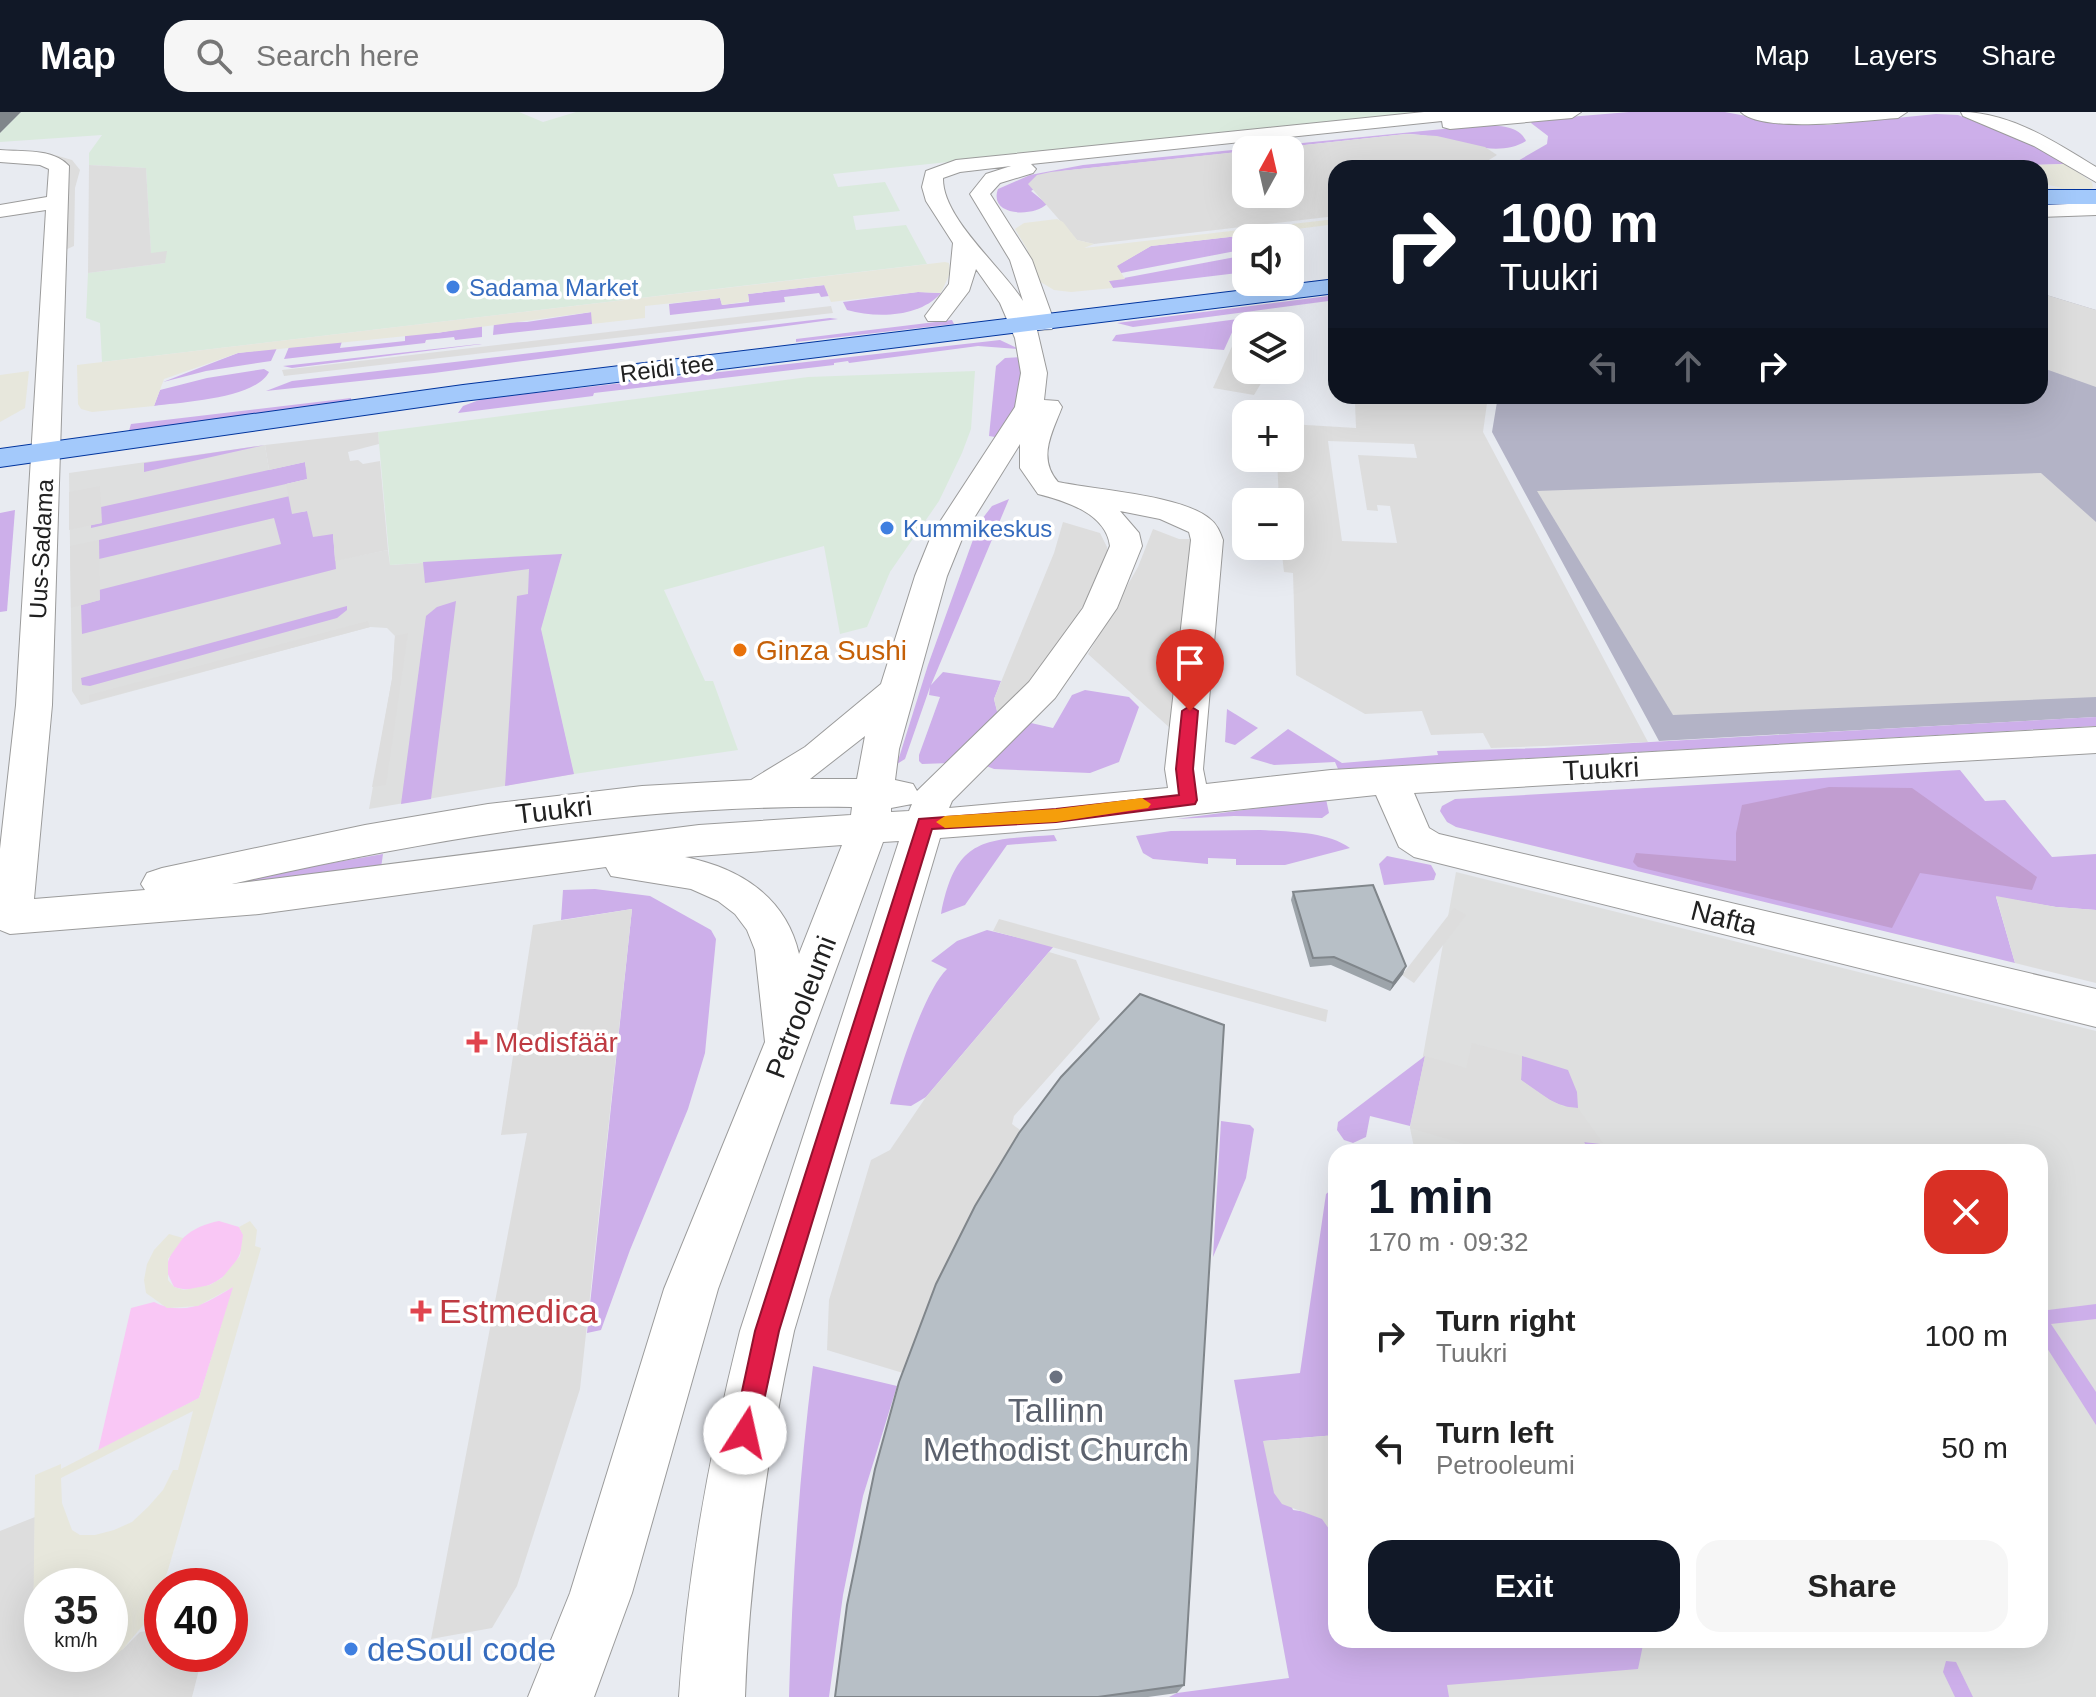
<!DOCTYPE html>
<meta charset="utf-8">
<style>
:root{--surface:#fff;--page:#f6f6f6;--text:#222;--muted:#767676;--accent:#111827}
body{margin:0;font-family:Helvetica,sans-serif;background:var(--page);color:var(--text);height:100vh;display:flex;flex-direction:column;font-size:30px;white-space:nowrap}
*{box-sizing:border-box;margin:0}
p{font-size:26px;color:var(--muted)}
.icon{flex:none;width:44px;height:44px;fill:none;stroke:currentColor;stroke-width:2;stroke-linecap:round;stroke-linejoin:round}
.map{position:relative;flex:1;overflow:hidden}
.drawer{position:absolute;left:1328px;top:1032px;width:720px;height:504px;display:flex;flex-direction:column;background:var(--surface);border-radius:24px;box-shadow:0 8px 32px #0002}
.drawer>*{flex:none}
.hud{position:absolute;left:1328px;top:48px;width:720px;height:244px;border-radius:24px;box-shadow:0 8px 32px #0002;background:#111827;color:#fff;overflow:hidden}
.needle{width:52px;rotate:8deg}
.tools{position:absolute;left:1232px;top:24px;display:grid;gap:16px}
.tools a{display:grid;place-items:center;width:72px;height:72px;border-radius:16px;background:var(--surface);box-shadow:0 8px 32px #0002;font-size:40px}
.speed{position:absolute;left:24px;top:1456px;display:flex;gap:16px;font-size:40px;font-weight:700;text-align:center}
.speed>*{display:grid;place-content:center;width:104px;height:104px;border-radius:50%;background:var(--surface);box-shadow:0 8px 32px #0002;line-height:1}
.speed small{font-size:20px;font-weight:400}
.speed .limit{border:12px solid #d22;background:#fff;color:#111}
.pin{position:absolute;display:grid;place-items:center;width:68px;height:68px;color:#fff;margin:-82px -34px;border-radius:50% 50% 50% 0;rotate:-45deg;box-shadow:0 0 8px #0007}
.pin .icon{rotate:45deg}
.me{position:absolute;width:88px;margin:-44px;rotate:10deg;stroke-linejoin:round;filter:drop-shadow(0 0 6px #0008)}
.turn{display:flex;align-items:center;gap:28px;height:168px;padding:0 40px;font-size:36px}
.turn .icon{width:104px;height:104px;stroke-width:2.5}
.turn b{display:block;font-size:56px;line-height:68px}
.lanes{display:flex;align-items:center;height:76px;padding:0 40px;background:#0003;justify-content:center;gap:40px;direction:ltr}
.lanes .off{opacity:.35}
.round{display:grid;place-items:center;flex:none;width:84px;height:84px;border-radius:24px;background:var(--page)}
.overview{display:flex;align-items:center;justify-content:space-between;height:136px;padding:0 40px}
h1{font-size:48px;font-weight:700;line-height:60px;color:var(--accent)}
.button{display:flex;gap:16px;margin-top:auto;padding:16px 40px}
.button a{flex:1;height:92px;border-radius:24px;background:var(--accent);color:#fff;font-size:32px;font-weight:700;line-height:92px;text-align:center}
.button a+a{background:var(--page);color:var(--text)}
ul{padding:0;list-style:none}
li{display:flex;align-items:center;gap:24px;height:112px;padding:0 40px}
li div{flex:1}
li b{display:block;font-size:30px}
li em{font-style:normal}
header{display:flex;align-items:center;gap:48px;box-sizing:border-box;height:112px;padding:0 40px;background:var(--accent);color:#fff}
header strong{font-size:38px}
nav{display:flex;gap:44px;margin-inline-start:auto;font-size:28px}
.search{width:560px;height:72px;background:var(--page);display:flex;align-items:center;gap:20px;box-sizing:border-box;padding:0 28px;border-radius:24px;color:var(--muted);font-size:30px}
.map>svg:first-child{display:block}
</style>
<header>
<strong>Map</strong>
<div class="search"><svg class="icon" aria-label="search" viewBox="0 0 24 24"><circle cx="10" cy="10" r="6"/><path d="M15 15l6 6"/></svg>Search here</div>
<nav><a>Map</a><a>Layers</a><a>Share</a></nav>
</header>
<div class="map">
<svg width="2096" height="1585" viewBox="0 0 2096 1585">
<rect width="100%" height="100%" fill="#e8ebf1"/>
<g fill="#dedfdf">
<polygon points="265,333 269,358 305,350 287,372 290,384 336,448 388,438 390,453 562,442 541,517 574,662 369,697 392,567 395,524 387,516 370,515 81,593 72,579 69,361"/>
<polygon points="1456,760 2096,919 2096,1585 1292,1585 1336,1258 1336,1528 2040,1528 2040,1040 1415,1040 1410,1016"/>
</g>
<g fill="#daeadd">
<polygon points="21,0 519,0 543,10 576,0 1432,0 833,62 838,75 885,70 900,99 853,104 856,118 906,113 927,152 102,250 100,211 86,206 88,161 165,151 151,142 146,56 89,53 89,41 102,23 0,30 0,21"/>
<polygon points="975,259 971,317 962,341 939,389 890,460 867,515 840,522 824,434 664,478 705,569 713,569 738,638 574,662 541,517 562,442 390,453 378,320 808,265"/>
</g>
<polygon fill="#b3b3c6" points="2040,181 2096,198 2096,605 1659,629 1492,320 1498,284 2040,284"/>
<g fill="#cdafea">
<polygon points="1629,0 1725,0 1778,10 1827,13 1936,2 1958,3 2035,33 2066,52 1924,56 1484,56 1516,50 1547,32 1548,24 1531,11 1533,8"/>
<path d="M1483,13C1499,14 1519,13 1526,29C1492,50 1443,21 1406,22L1062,59L1031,79L1047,92C1034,105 988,105 998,77L1030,63L1083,53Z"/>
<polygon points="1238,124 1246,130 1246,137 1121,161 1116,154 1151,134"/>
<polygon points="1246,143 1246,160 1113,176 1108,169"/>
<polygon points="825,173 829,184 821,185 819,181 784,185 785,190 670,203 669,192 720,186 722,193 749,190 748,182"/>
<path d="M918,180L941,181C919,206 876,206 847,198L843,190Z"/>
<polygon points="1336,183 1336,188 1133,215 1117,211"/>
<polygon points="592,200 592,212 493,223 494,211 527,210"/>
<polygon points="830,206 838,207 434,261 266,279 292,269"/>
<polygon points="1238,207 1224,238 1112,229 1116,223"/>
<polygon points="952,208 954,212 796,230 796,227"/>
<polygon points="482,213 482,225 455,228 454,225 426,228 425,231 284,247 289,235 342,229 340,236 405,229 405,221 437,221"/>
<polygon points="1000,228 1019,237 978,234 849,251 848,249 834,251 834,253 594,281 593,284 458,301 463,294 482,287"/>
<polygon points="482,232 292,256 283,254 479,232"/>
<polygon points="277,236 271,249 206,259 163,270 238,241"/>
<polygon points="1024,245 1018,297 995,325 989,324 996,254 1005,246"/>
<path d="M264,257L269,260C255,287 182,290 154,294L160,278L207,266Z"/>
<polygon points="351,286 351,290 128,322 131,312"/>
<polygon points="265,333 144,360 144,351"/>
<polygon points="305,350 308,367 91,416 91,413 101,411 101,395"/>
<polygon points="290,384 293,401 307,399 333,422 336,457 82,522 81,493 100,488 99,478 281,432 274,406 99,447 99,428"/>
<polygon points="1009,387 931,573 943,560 1001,569 994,587 998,603 950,651 922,652 919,649 919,643 940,585 929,583 930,575 905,647 897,652 928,553 979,411 992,394"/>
<polygon points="15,398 7,499 0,500 0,401"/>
<polygon points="562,442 541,517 574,662 505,674 517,484 528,482 529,457 425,471 423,450"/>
<polygon points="456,489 431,687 401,692 426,504 437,495"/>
<polygon points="347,494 347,498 337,506 90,574 82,573 81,566"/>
<polygon points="1085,578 1129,585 1139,595 1119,650 1090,661 994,657 984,653 1031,611 1053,616 1072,583"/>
<polygon points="1227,597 1258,616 1235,633 1225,630"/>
<polygon points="2096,605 2096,614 1338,657 1335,650 1274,653 1250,646 1288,617 1342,651 1438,643 1437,639 1544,636"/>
<polygon points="1960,658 1985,689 2005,688 2052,745 2096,742 2096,798 2056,795 1996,785 2015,851 1456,715 1447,710 1440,699 1442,694 1455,687"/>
<polygon points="1326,687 1329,701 1322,706 1234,704 1176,707"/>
<path d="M1260,718C1288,720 1326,719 1350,736L1285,753H1236V747L1208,746V752L1153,747L1143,741L1136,724L1171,719Z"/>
<path d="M1054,723L1057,729L1007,733L965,793L941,802C956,724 985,728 1054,723Z"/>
<polygon points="383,742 381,756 238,774 240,767"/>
<polygon points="1387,744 1431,753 1436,762 1434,768 1384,773 1379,752"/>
<polygon points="595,777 650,784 711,818 716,827 705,941 688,997 630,1138 601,1218 587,1221 632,797 561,808 563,778"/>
<path d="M987,818L1054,834L926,985L911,994L890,992C899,960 924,879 947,857L931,849L957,829Z"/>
<polygon points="1425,944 1410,1014 1370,1004 1366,1025 1353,1031 1344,1028 1337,1018 1338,1010"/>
<path d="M1522,944L1568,958L1577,980L1578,996C1555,995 1539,981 1521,968Z"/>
<polygon points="1221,1009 1250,1013 1254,1017 1246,1066 1213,1145"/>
<polygon points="1584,1030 1625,1035 1689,1034 1692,1040 1589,1040"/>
<path d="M1336,1074V1323L1264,1329L1293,1398C1308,1400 1322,1402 1331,1416C1341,1430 1336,1507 1336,1528H1644L1638,1557L1447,1573L1449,1585H1169L1177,1581L1289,1566L1234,1268L1300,1261L1326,1082Z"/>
<polygon points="2096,1192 2096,1207 2051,1212 2096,1280 2096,1313 2040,1225 2040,1199"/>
<path d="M813,1254L897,1274L863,1384L843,1483L829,1585H789C792,1474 799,1364 813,1254Z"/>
<polygon points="1946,1549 1956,1550 1973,1585 1955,1585 1943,1560"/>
</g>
<polygon fill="#c19dd0" points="1829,675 1912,676 2037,765 2032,778 1920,761 1892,816 1638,755 1633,750 1636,741 1736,749 1736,721 1742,693"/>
<g fill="#f9c7f5">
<path d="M219,1109L239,1115L243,1122C245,1157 207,1186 174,1175L166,1158C171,1130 192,1114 219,1109Z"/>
<path d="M234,1174L199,1286L98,1339L131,1196L154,1190C184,1205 208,1191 234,1174Z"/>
</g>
<g fill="#ddd" fill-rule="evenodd">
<polygon points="1406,22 1437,24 1485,35 1497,43 1476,56 1336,56 1336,104 1094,132 1077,128 1028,72 1037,63 1051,60 1246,39 1246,82 1290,82 1290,38 1258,38"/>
<polygon points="48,41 72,48 80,58 75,76 74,134 63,139 70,59 68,54 36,43"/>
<polygon points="89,53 146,56 151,141 167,139 165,151 88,161"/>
<polygon points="2040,181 2096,198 2096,275 2040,255"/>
<polygon points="831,194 833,201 284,264 282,258"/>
<polygon points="1287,202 1296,213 1290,223 1290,214 1246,214 1246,258 1269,258 1254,283 1213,276 1244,208"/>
<path d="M1419,284H1488L1483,320L1648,630L1491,636L1483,621L1431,623L1422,599L1365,602L1296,563L1293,461L1284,460L1281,434H1290V390H1279L1277,346H1290V312L1356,316L1355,291L1421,290ZM1328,329L1414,332L1417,346L1358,343L1367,398L1378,399L1377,393L1390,394L1397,431L1342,429Z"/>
<polygon points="378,320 379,332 348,340 350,349 358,348 363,352 380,349 388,438 335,449 333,422 313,425 307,399 292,402 286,372 307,367 305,350 269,358 265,333"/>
<polygon points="2041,361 2096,410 2096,585 1673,603 1537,379"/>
<polygon points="100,374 102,411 69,418 69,380"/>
<polygon points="1063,410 1100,421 1107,435 1107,448 1067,524 1034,569 998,603 994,587 1054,441"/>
<polygon points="1153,417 1179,427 1192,427 1170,616 1088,542 1138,455"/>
<polygon points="99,428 100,488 71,496 70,434"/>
<polygon points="368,509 370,515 89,590 89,583"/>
<polygon points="408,521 386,673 372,675 392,567 395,524"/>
<polygon points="1996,784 2056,795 2096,798 2096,871 2015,851"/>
<polygon points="1454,796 1466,803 1414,871 1402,863"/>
<polygon points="632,797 580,1277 517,1474 492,1516 431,1527 527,1021 501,1023 533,813"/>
<polygon points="999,807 1328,898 1326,910 993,819"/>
<polygon points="1049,840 1076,848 1100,907 1014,1004 1012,1012 1027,1023 958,1132 903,1261 827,1238 829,1188 871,1048 890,1038 926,985"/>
<polygon points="1472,931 1522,944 1521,968 1550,988 1564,995 1578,996 1603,1031 1584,1030 1589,1040 1492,1040 1410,1016 1425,944 1466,956"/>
<polygon points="1336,1323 1336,1427 1322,1407 1282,1392 1274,1381 1263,1329"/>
<polygon points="35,1405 33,1531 39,1544 51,1553 74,1560 123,1537 140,1520 162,1517 162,1542 203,1542 192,1585 0,1585 0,1419"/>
</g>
<g fill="#e7e7dc" fill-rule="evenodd">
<polygon points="2066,52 2092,70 2093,76 2084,79 2040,80 2040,76 2062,76 2040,71 2040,56 1924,56"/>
<polygon points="1057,107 1063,110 1077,128 1094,132 1084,136 1336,107 1336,112 1289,118 1294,124 1246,126 1244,130 1238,124 1151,134 1117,154 1125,167 1109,169 1113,176 1071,180 1054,178 1039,169 1033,160 1027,137 1015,117 1024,111"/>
<polygon points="945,150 949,151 950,161 941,181 918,180 831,190 824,173 748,182 749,189 722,193 720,186 645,194 645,206 592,212 591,200 436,221 238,241 164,267 154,294 92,300 81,297 78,292 77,253"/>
<polygon points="29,259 25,296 0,310 0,263"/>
<path d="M250,1109L257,1118L255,1134L261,1136L168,1458L150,1505L123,1537L98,1556L74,1560L61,1557L39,1544L33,1531L35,1363L61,1352V1357L199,1286L233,1175L198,1194L167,1196L146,1181L144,1168L147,1152L154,1138L169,1122L183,1126L168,1147V1168L174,1175L184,1178L210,1173L222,1166L240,1144L243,1123L239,1115ZM193,1299L178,1358H173L163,1378L148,1395L132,1410L114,1418L95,1423H80L72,1418L62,1391L61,1366ZM110,1474V1542H42V1474Z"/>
</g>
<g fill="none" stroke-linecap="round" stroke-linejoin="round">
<defs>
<g id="minor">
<path d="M1424,0H1581L1572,6L1450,17L1443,15L1442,9L1031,52L1036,57L1033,61L1000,71L990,82L1032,148L1055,212L1052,217L1037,218L1047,261L1044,288L1058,289L1062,295C1052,321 1037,346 1058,370C1096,378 1182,383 1210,407C1217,412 1220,420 1223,428L1203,657L1206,672L1331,658L2096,615V641L1414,681L1429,716L1439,722L2096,877V915L1414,745L1399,735L1376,683L1056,717L940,726L794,1219C768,1339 749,1462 745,1585H679C687,1462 710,1339 740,1219L899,729L883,730L718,1177L632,1481L594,1585H528L570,1481L664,1177L765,930L755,838L747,818L735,802L718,789L691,777L611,764L606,755L259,802L10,822L0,818V737L16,593L46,98L0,105V93L47,85L49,57L40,53L0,50V38C22,40 53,36 69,54L52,593L34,787L145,778L141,772L147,761L162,756L365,713L488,692L642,674L751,668L805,635L881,572L915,464L932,422L1015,295L1021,261L1015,226L1000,191L976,157L969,179L946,209H928L925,204L949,172L953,131L926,89L922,75L926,59L956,48ZM1011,54L986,62L970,82L1010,148L1023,189C1001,154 942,106 943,66L960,60ZM1020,332V356L1038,382C1065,389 1106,401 1110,434L1083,496L1029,570L917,679L913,672L895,668L899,637L947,464L964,422ZM1120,399L1160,407L1189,420L1191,428L1165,657L1168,676L949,696L952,689L1055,586L1117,496L1142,434L1139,421ZM865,624L857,667H810ZM912,692L909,699L891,700V696ZM852,695L851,703L699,713L232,772C436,725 642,692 852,695ZM842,733L799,842C786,785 740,756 685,745Z"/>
<path d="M1741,0H1907L1898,6C1866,8 1763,22 1741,0Z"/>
<path d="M1961,0C2010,0 2055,30 2096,55V70L2034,34L1963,4Z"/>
<polygon points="2096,91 2096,103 2040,105 2040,93"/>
</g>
<g id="major">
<rect x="2040" y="78" width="56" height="14"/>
<polygon points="1336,167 1336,181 463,289 0,355 0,337 463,273"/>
</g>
</defs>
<use href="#minor" stroke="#9b9b9b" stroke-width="2"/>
<use href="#major" stroke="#01349d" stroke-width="2"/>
<use href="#minor" fill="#fff" fill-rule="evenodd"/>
<use href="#major" fill="#a3c9fb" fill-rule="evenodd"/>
</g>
<g fill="#9da4aa">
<polygon points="1293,780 1406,854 1403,862 1390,879 1331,853 1310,855 1291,788"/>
<polygon points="1184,1573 1177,1581 1148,1585 835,1585"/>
</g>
<g fill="#80868b">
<polygon points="0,0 21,0 0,21"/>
<polygon points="1406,854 1403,862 1390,879 1393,871"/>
</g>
<g fill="#b7bfc6" stroke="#80868b" stroke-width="2">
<polygon points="1373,773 1406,854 1393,871 1334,845 1313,846 1293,780"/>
<polygon points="1140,882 1224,913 1184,1573 1098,1585 835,1585 847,1493 875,1357 899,1270 936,1172 975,1094 1019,1021 1061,965"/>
</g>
<polygon fill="#e11d48" stroke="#92132f" stroke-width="2" points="1190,594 1198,599 1193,657 1197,688 1195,692 1056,710 932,717 779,1219 757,1321 754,1330 745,1334 736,1330 733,1321 755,1219 919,707 1056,697 1179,683 1176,657 1182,599"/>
<polygon fill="#f59e0b" points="1142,686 1151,692 1148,696 1056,710 945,716 936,710 945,704 1056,697"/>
<g fill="#3f7fe0" stroke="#fff" stroke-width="3">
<circle cx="453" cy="175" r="8"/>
<circle cx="887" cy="416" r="8"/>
<circle cx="351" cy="1537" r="8"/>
</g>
<circle fill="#e8710a" stroke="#fff" stroke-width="3" cx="740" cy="538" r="8"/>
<g fill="#e0444e" stroke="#fff" stroke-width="3">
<path d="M473 918h8v8h8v8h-8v8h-8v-8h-8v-8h8z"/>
<path d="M417 1187h8v8h8v8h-8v8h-8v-8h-8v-8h8z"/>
</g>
<circle fill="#6b7280" stroke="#fff" stroke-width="3" cx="1056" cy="1265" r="8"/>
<g text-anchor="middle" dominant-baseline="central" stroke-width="7" stroke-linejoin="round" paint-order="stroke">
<g font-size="24" fill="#366cbe" stroke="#fff" text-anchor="start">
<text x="469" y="175">Sadama Market</text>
<text x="903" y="416">Kummikeskus</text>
</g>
<g font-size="24" fill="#212121" stroke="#fff">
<text transform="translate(667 256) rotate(-7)">Reidi tee</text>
<text transform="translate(41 437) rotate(-87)">Uus-Sadama</text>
</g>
<g font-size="28" fill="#c56008" stroke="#fff" text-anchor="start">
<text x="756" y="538">Ginza Sushi</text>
</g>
<g font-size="28" fill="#212121" stroke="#fff">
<text transform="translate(1601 657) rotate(-3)">Tuukri</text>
<text transform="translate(554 698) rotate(-7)">Tuukri</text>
<text transform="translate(1724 806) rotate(14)">Nafta</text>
<text transform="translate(801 895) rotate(-69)">Petrooleumi</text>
</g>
<g font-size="28" fill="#be3a42" stroke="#fff" text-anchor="start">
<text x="495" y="930">Medisfäär</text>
</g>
<g font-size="34" fill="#be3a42" stroke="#fff" text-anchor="start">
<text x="439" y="1199">Estmedica</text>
</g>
<g font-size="34" fill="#5b616d" stroke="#fff">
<text x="1056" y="1298">Tallinn<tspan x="1056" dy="39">Methodist Church</tspan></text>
</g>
<g font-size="34" fill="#366cbe" stroke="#fff" text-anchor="start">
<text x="367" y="1537">deSoul code</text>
</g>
</g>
</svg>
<div class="tools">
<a><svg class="needle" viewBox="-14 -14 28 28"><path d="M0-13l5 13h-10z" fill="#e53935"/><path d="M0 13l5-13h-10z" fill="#767676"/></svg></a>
<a><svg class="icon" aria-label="sound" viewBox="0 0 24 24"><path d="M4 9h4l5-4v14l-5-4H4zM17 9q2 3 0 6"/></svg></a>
<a><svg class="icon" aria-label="layers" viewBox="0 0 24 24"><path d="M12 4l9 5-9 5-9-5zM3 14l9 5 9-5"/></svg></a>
<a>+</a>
<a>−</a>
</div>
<div class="speed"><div>35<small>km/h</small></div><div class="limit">40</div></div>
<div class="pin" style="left:1190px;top:599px;background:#d93025"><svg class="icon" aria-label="arrive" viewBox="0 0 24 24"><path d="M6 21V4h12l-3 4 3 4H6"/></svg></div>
<svg class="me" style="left:745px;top:1321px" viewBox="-20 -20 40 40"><circle r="19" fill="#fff"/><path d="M0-13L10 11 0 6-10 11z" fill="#e11d48"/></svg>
<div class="hud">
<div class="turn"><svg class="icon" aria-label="right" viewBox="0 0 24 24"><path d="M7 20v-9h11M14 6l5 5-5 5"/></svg><div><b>100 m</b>Tuukri</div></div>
<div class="lanes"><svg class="icon off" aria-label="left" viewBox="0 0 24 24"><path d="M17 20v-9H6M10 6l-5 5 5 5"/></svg><svg class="icon off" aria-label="ahead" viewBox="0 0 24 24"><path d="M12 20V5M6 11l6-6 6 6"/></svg><svg class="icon" aria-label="right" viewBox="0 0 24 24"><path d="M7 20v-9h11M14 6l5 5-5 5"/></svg></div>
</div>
<section class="drawer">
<div class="overview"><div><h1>1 min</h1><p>170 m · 09:32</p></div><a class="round" style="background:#d93025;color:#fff"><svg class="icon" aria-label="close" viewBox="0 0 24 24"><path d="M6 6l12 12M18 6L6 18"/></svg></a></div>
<ul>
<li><svg class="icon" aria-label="right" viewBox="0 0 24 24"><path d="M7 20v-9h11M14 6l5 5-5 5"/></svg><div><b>Turn right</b><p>Tuukri</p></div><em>100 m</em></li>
<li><svg class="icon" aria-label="left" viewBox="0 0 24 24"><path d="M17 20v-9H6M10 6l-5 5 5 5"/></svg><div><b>Turn left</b><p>Petrooleumi</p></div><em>50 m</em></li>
</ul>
<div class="button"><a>Exit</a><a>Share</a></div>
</section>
</div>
